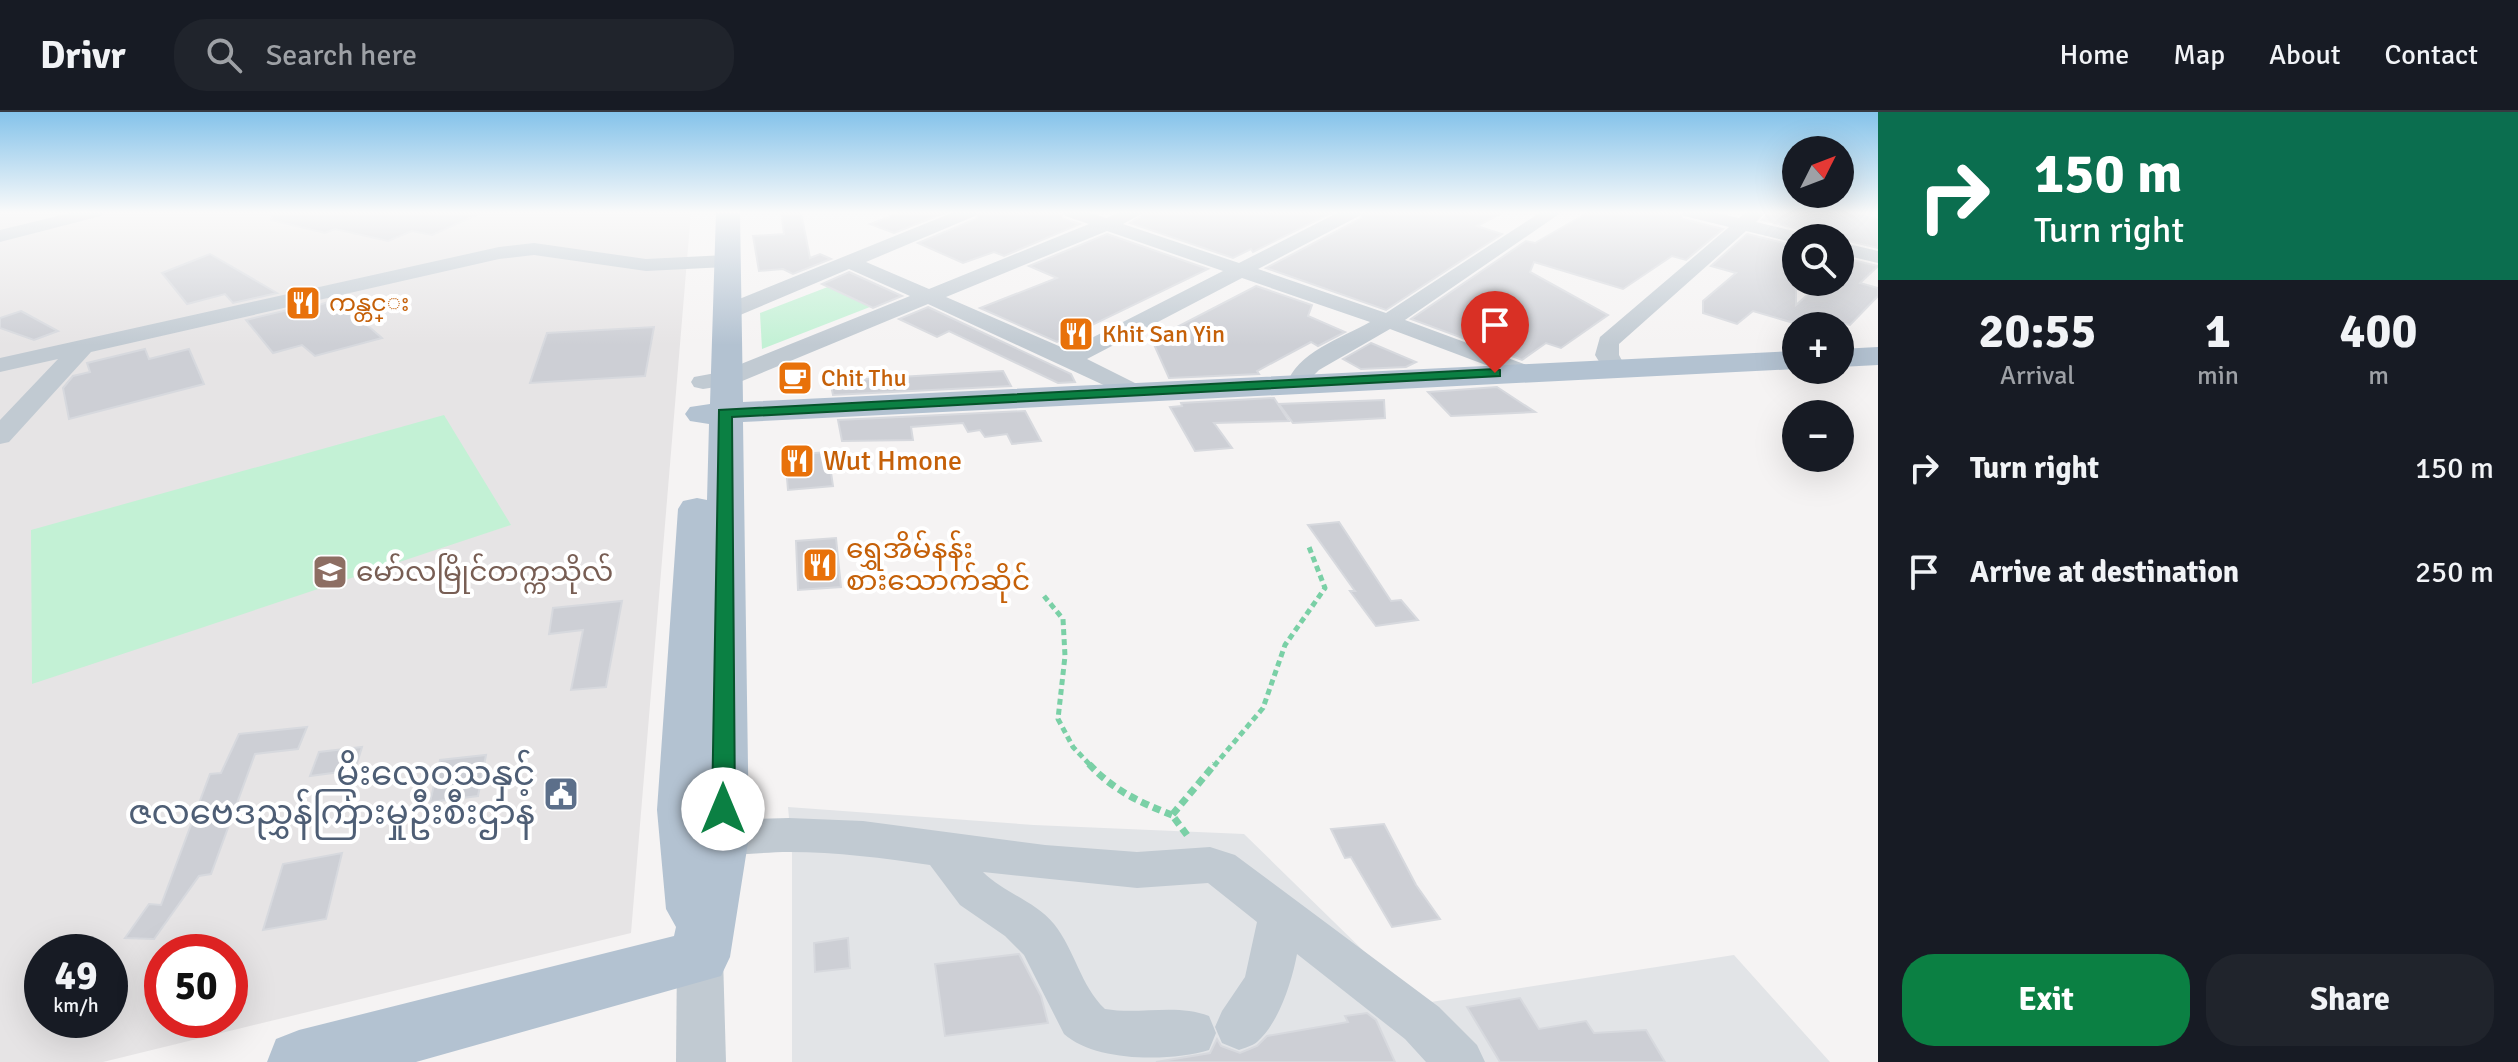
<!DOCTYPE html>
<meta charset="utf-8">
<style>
:root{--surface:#171b24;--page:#20242c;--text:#f1f3f6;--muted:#9ea1a6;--line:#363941;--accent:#0b8043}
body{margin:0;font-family:Signika,"Noto Sans Myanmar",sans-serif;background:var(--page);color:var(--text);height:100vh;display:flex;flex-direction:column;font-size:30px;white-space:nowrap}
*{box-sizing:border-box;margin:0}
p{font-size:26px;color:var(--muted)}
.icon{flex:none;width:44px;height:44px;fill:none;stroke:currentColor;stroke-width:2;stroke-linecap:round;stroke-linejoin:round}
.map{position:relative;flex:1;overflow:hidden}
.sheet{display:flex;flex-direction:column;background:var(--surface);width:640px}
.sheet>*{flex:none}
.guide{background:#0b6e4f;color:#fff;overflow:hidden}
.needle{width:52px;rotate:48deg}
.controls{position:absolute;left:1782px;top:24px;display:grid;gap:16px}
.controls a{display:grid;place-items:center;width:72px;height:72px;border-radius:50%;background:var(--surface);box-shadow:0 8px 32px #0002;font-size:40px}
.speed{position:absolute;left:24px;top:822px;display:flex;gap:16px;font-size:40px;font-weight:700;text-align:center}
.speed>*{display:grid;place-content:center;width:104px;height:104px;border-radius:50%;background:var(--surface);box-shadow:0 8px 32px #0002;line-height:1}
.speed small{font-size:20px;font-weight:400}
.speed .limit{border:12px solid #d22;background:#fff;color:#111}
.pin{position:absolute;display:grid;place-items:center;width:68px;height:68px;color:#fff;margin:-82px -34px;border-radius:50% 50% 50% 0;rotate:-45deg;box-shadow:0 0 8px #0007}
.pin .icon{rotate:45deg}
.me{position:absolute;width:88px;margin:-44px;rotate:0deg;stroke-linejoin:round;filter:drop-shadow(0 0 6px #0008)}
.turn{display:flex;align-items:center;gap:28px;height:168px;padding:0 24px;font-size:36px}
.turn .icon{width:104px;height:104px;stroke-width:2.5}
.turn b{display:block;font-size:56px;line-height:68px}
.eta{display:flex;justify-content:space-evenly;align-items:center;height:136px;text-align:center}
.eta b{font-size:48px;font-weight:800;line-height:56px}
.cta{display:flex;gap:16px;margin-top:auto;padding:16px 24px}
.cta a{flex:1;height:92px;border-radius:32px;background:var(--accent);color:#fff;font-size:32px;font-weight:800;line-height:92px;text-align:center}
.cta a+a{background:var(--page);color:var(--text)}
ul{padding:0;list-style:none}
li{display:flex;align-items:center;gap:24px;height:104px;padding:0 24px}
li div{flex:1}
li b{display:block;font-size:30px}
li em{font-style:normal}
header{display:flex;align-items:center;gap:48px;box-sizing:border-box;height:112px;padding:0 40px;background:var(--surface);border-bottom:2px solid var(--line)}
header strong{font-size:38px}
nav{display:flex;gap:44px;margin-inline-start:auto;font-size:28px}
.search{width:560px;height:72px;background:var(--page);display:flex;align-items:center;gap:20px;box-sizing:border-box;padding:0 28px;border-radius:32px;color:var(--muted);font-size:30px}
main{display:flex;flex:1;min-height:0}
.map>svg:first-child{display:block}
</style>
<header>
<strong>Drivr</strong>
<div class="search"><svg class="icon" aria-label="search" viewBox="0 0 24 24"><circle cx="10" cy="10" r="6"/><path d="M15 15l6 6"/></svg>Search here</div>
<nav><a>Home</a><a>Map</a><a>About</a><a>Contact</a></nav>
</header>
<main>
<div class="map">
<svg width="1878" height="950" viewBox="0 0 1878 950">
<rect width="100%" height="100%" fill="#f5f3f3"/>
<path fill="#e6e4e5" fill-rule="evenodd" d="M0,100H691L631,821L103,950H0ZM42,840H110V908H42ZM162,840H230V908H162Z"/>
<polygon fill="#e2e4e7" points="788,695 1034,713 1244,722 1418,892 1734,843 1830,950 792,950 792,739"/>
<g fill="#c3f1d5">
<polygon points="851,166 893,186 762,237 760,201"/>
<polygon points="444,303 511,413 32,572 31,418"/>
</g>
<g fill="#cdcfd5" stroke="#d7d9de" stroke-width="2">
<polygon points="272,100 483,100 432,123 412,119 388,129 335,117 325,121 271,108"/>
<polygon points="781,100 801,100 810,146 820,142 831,147 793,162 783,157 759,159 753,124 784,122"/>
<polygon points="902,100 947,100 894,121 870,112"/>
<polygon points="981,100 1059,100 1064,107 1080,112 1004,144 994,140 963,151 918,131 976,107"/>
<polygon points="1148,100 1333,100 1253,140 1251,137 1233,146 1130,111"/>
<polygon points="1365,100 1504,100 1477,114 1502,122 1386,198 1266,156 1360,107"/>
<polygon points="1589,100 1678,100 1683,107 1723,117 1686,148 1672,144 1623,177 1534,150 1530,160 1608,203 1561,236 1546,231 1522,248 1411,207 1526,129 1535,131"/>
<polygon points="1769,100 1846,100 1878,107 1878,136 1762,108"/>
<polygon points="1107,122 1208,157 1057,230 980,196 1057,166 1029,154"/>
<polygon points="1747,122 1796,134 1796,193 1822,170 1840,170 1840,145 1878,154 1860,171 1878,176 1878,184 1850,213 1840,211 1837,214 1804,214 1753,199 1737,212 1703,201 1703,189 1736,161 1711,154"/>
<polygon points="210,142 277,181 233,191 225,182 187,192 162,161"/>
<polygon points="849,160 902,184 873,196 822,172"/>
<polygon points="1256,174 1312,193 1308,204 1345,220 1318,234 1311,230 1257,259 1259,262 1169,266 1152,228"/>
<polygon points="337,187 346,187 363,206 360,207 382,226 315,244 302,233 273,241 246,208 300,195 304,198"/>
<polygon points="928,195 1071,262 1075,270 1058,271 949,219 937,225 899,207"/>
<polygon points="21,199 58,219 34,228 0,216 0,206"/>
<polygon points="654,215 645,264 530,271 547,221"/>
<polygon points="1371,231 1416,250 1406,255 1361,257 1343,247"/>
<polygon points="145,237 149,247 189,237 204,272 69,307 63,276 73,264 90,260 87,251"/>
<polygon points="1003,259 1011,274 833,283 830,269"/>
<polygon points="1497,275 1535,300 1451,304 1428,280"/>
<polygon points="1274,286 1289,309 1214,311 1232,336 1195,339 1170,295 1182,294 1181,291"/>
<polygon points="1384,288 1385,306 1293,311 1279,292"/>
<polygon points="1025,299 1041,329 1012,332 1007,322 985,325 980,318 968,320 963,311 911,315 913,328 842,329 838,308"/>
<polygon points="828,340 833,374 788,378 785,343"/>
<polygon points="1339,410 1391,489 1401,488 1418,508 1376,514 1350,479 1355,479 1308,413"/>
<polygon points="836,426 841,475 798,478 796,429"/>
<polygon points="622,489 606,575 571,578 583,518 549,522 553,496"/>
<polygon points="307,615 298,637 255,642 211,762 199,764 154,827 125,826 149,792 161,793 210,662 221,661 239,622"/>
<polygon points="362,635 355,658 310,664 319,640"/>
<polygon points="486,643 478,684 430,690 440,648"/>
<polygon points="1384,712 1416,773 1440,807 1392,815 1351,745 1345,746 1331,717"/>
<polygon points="342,741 326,807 263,818 283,752"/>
<polygon points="848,826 850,856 815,860 814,831"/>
<polygon points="1019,842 1041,884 1048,911 945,924 935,852"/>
<polygon points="1520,886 1539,917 1586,909 1594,921 1646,918 1665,950 1500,950 1467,895"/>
<polygon points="1367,901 1376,908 1395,950 1156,950 1210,941 1217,927 1221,934 1240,941 1257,934 1267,924 1348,910 1345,904"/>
</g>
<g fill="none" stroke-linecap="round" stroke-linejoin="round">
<g stroke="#7ad0a6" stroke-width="5" stroke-dasharray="6 4" stroke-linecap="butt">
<polyline points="1044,484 1063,507 1065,544 1058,607 1073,635 1091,654"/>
<polyline points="1214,654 1263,596 1285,533 1325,476 1309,435"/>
</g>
<g stroke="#7ad0a6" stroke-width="7" stroke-dasharray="8 5" stroke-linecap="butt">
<path d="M1089,652C1113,678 1139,690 1172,703"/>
<polyline points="1187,723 1172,703 1215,652"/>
</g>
<g fill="#c1cad2" fill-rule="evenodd">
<polygon points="74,100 104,100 101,104 0,130 0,118"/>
<path d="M954,100H978L975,104L866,150L929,177L1089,112L1065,104L1062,100H1088L1106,106L1121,100H1145L1123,112L1239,151L1339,100H1362L1359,104L1258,157L1386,201L1541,100H1562L1405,208L1532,255L1535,260L1532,265L1523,267L1390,217L1319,258L1314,263L1308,278H1290L1287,273C1295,241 1342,226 1370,210L1242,166L1087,247L1145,276L1148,281L1145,286L1136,288L928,192L735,272L703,277L694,275L691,270L694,265L721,260L910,184L849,157L733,206H717L714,201L717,196ZM1107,119L1223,159L1068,238L946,185Z"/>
<polygon points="1681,100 1712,100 1739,106 1746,100 1766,100 1756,110 1806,122 1809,126 1796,126 1796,131 1746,119 1619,232 1619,243 1626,256 1622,261 1606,261 1595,243 1600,225 1729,115 1684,104"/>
<polygon points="1840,130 1878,139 1878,151 1840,142"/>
<polygon points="534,131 646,147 726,143 736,149 726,155 646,159 534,143 499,147 91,240 9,330 0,332 0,308 58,247 0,260 0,246 499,135"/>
<path d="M789,706L863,709L1045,733L1137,740L1210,735L1235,743L1439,895L1477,933L1485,950H1426L1405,927L1297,842C1292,869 1279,911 1257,930C1252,934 1244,936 1239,938L1222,931L1215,915L1222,899L1245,865L1257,810L1208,771L1137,776L983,760C1004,781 1035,789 1054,812C1075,838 1080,873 1105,897C1140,903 1176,891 1209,904L1216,921L1209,938C1170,950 1095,950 1064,922L1024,843L1005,824L960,793L930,753C883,746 837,740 789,740C757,740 722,747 691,737L685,725L691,713L706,708Z"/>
<polygon points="700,824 716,830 723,845 726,950 676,950 677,845 684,830"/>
</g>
<g fill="#b3c2d1" fill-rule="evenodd">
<polygon points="716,100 740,100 743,290 1796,239 1796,257 743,310 749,724 730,845 721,864 416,950 267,950 276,927 299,918 674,824 676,815 666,797 657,698 678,397 683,389 697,386 707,388 709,312 690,309 685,302 690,295 710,292"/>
<polygon points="1878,235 1878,253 1840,255 1840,237"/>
</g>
</g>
<linearGradient id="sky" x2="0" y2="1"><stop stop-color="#85c3ea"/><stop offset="0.43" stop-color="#fafafa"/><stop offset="1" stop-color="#fafafa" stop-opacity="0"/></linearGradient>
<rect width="1878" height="233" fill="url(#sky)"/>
<polygon fill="#0b8043" stroke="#07532c" stroke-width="2" points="1495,257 1500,258 1500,264 732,305 735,697 731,703 723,706 715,703 712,697 719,298"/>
<defs>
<symbol id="restaurant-square" viewBox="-11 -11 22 22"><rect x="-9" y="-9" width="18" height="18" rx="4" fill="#e8710a" stroke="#fff"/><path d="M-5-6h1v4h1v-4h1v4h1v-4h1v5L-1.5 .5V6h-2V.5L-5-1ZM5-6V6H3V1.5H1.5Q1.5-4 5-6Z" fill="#fff"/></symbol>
<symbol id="cafe-square" viewBox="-11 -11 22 22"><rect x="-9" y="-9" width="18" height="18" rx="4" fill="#e8710a" stroke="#fff"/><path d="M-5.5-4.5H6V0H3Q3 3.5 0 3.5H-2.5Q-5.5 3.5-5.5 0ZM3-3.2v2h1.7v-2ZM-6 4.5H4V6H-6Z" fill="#fff"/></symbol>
<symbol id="university-square" viewBox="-11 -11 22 22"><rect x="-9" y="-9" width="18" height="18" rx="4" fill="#8d6e63" stroke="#fff"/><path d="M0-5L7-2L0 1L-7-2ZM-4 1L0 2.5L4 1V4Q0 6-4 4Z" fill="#fff"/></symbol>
<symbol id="civic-square" viewBox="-11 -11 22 22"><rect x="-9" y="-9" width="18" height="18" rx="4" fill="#5c6f8a" stroke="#fff"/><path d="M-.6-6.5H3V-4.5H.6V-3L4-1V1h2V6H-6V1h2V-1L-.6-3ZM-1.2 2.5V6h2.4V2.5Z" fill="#fff"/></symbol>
</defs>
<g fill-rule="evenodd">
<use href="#restaurant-square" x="283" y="171" width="40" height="40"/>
<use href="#restaurant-square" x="1056" y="202" width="40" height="40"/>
<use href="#cafe-square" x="775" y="246" width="40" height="40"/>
<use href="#restaurant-square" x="777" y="329" width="40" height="40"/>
<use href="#restaurant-square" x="800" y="433" width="40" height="40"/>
<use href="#university-square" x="310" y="440" width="40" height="40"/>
<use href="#civic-square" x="541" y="662" width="40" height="40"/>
</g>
<g text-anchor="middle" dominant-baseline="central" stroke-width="8" stroke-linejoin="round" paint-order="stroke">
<g font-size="24" fill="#c56008" stroke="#fff" text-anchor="start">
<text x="329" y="191">ကန္တင္း</text>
<text x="1102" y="222">Khit San Yin</text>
<text x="821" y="266">Chit Thu</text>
</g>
<g font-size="28" fill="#c56008" stroke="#fff" text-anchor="start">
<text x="823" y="349">Wut Hmone</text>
<text x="846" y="437">ရွှေအိမ်နန်း<tspan x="846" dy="32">စားသောက်ဆိုင်</tspan></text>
</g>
<g font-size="28" fill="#785e54" stroke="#fff" text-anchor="start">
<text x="356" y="460">မော်လမြိုင်တက္ကသိုလ်</text>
</g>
<g font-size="34" fill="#4e5e75" stroke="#fff" text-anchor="end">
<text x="535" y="662">မိုးလေဝသနှင့်<tspan x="535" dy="39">ဇလဗေဒညွှန်ကြားမှုဦးစီးဌာန</tspan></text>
</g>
</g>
</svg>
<div class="controls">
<a><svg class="needle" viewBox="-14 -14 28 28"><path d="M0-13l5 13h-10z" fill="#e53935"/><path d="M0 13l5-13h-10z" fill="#9ea1a6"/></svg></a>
<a><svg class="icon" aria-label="search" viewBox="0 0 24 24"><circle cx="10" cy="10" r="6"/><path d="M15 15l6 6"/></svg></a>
<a>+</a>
<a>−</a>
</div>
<div class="speed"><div>49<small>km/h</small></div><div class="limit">50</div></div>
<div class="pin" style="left:1495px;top:261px;background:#d93025"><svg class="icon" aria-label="arrive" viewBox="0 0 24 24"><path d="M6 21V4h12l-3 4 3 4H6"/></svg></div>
<svg class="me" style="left:723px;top:697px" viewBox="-20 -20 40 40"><circle r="19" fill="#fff"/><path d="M0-13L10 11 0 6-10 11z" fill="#0b8043"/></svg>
</div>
<section class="sheet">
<div class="guide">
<div class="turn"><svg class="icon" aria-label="right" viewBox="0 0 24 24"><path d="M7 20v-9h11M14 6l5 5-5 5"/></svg><div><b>150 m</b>Turn right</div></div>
</div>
<div class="eta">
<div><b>20:55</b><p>Arrival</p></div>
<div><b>1</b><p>min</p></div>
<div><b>400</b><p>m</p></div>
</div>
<ul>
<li><svg class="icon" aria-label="right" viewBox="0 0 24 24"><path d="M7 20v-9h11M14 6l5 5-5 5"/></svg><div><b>Turn right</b></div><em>150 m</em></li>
<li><svg class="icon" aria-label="arrive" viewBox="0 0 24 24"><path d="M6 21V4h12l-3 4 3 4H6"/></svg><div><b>Arrive at destination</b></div><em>250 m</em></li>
</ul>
<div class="cta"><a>Exit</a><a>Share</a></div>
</section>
</main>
